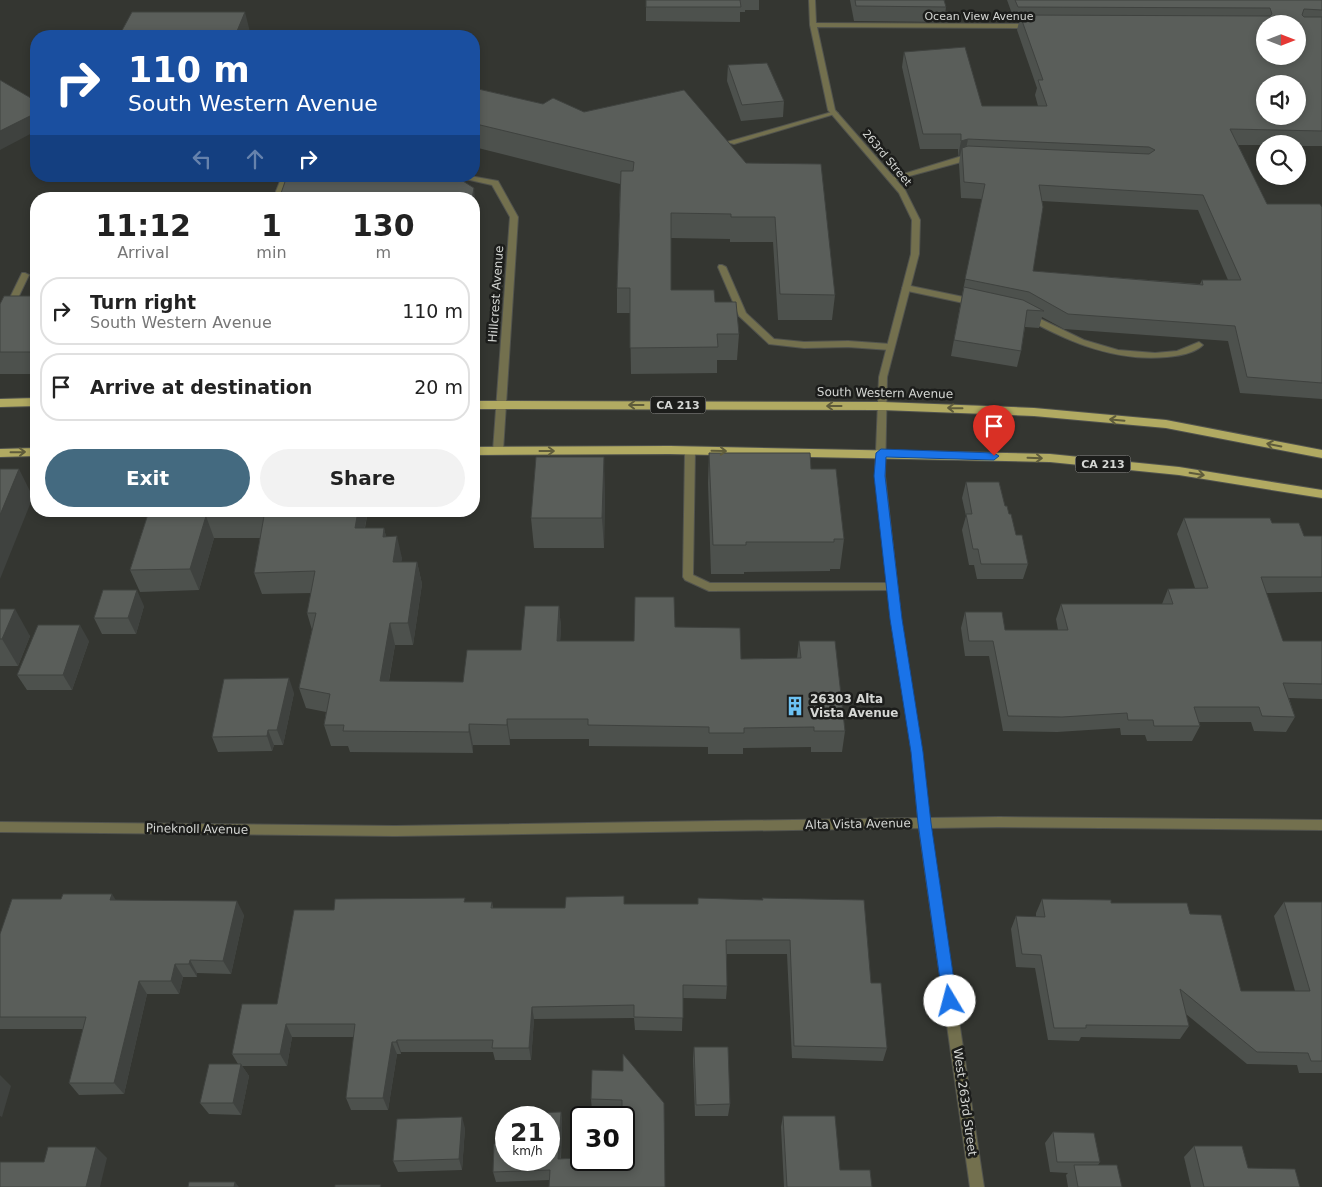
<!DOCTYPE html>
<style>
:root{--surface:#fff;--page:#f2f2f2;--text:#222;--muted:#767676;--line:#e0e0e0;--accent:#446a80}
body{margin:0;font-family:"DejaVu Sans",sans-serif;background:var(--page);color:var(--text);height:100vh;display:flex;flex-direction:column;font-size:19px;white-space:nowrap}
*{box-sizing:border-box;margin:0}
p{font-size:16px;color:var(--muted)}
.icon{flex:none;width:28px;height:28px;fill:none;stroke:currentColor;stroke-width:2;stroke-linecap:round;stroke-linejoin:round}
.map{position:relative;flex:1;overflow:hidden}
.sheet{position:absolute;left:30px;top:192px;width:450px;height:325px;display:flex;flex-direction:column;background:var(--surface);border-radius:20px;box-shadow:0 2px 8px #0003}
.sheet>*{flex:none}
.hud{position:absolute;left:30px;top:30px;width:450px;height:152px;border-radius:20px;box-shadow:0 2px 8px #0003;background:#1a4fa0;color:#fff;overflow:hidden}
.needle{width:32px;rotate:90deg}
.fabs{position:absolute;left:1256px;top:15px;display:grid;gap:10px}
.fabs a{display:grid;place-items:center;width:50px;height:50px;border-radius:50%;background:var(--surface);box-shadow:0 2px 8px #0003;font-size:25px}
.speed{position:absolute;left:495px;top:1106px;display:flex;gap:10px;font-size:25px;font-weight:700;text-align:center}
.speed>*{display:grid;place-content:center;width:65px;height:65px;border-radius:50%;background:var(--surface);box-shadow:0 2px 8px #0003;line-height:1}
.speed small{font-size:12px;font-weight:400}
.speed .limit{border:2px solid #111;border-radius:8px;background:#fff;color:#111}
.pin{position:absolute;display:grid;place-items:center;width:42px;height:42px;color:#fff;margin:-51px -21px;border-radius:50% 50% 50% 0;rotate:-45deg;box-shadow:0 0 5px #0007}
.pin .icon{rotate:45deg}
.me{position:absolute;width:55px;margin:-28px;rotate:352deg;stroke-linejoin:round;filter:drop-shadow(0 0 4px #0008)}
.turn{display:flex;align-items:center;gap:18px;height:105px;padding:0 15px;font-size:22px}
.turn .icon{width:65px;height:65px;stroke-width:2.5}
.turn b{display:block;font-size:35px;line-height:42px}
.lanes{display:flex;align-items:center;height:48px;padding:0 15px;background:#0003;justify-content:center;gap:25px;direction:ltr}
.lanes .off{opacity:.35}
.eta{display:flex;justify-content:space-evenly;align-items:center;height:85px;text-align:center}
.eta b{font-size:30px;font-weight:800;line-height:35px}
.button{display:flex;gap:10px;margin-top:auto;padding:10px 15px}
.button a{flex:1;height:58px;border-radius:30px;background:var(--accent);color:#fff;font-size:20px;font-weight:800;line-height:58px;text-align:center}
.button a+a{background:var(--page);color:var(--text)}
ul{padding:0;list-style:none}
li{display:flex;align-items:center;gap:15px;height:68px;margin:0 10px 8px;padding:0 5px;border:2px solid var(--line);border-radius:20px}
li div{flex:1}
li b{display:block;font-size:19px}
li em{font-style:normal}
.map>svg:first-child{display:block}
</style>
<div class="map">
<svg width="1322" height="1187" viewBox="0 0 1322 1187">
<rect width="100%" height="100%" fill="#343631"/>
<g fill="none" stroke-linecap="round" stroke-linejoin="round">
<defs>
<g id="service">
<polygon points="832,112 838,113 734,144 727,142"/>
<polygon points="962,156 972,156 976,158 891,181 887,179"/>
<polygon points="282,176 290,176 281,199 273,199"/>
<polygon points="719,265 722,265 726,267 746,313 774,339 804,342 848,341 890,344 894,347 890,350 848,347 804,348 769,344 739,316 718,267"/>
<polygon points="22,273 25,273 29,275 4,327 0,330 0,318"/>
<polygon points="906,285 973,299 977,302 973,305 903,290 902,288"/>
<path d="M1030,314L1084,340L1118,350L1155,353L1177,351L1199,342L1203,345C1195,353 1179,356 1167,357C1117,362 1071,343 1027,319L1026,317Z"/>
<polygon points="690,448 695,451 693,575 710,583 892,583 896,584 897,587 896,590 709,591 685,580 683,577 685,451"/>
</g>
<g id="minor">
<polygon points="809,0 815,0 816,23 1032,24 1035,26 1032,28 817,27 835,110 905,190 920,220 919,254 887,377 885,476 901,619 922,753 929,818 999,817 1322,820 1322,830 999,827 930,828 984,1187 970,1187 919,828 395,836 0,832 0,822 395,826 918,818 912,753 891,619 875,476 879,377 911,254 912,220 899,193 828,110 810,25"/>
<polygon points="452,176 470,176 498,181 518,217 503,451 498,454 493,451 510,217 492,185"/>
</g>
<g id="primary">
<polygon points="36,398 36,406 0,407 0,399"/>
<polygon points="474,401 883,402 1034,408 1166,420 1322,450 1322,458 1166,428 1034,416 883,410 474,409"/>
<polygon points="670,446 1050,454 1179,467 1322,490 1322,498 1179,475 1050,462 670,454 474,455 474,447"/>
<polygon points="36,448 36,456 0,457 0,449"/>
</g>
</defs>
<use href="#service" stroke="#51534e" stroke-width="2"/>
<use href="#minor" stroke="#51534e" stroke-width="2"/>
<use href="#primary" stroke="#51534e" stroke-width="2"/>
<use href="#service" fill="#73704e" fill-rule="evenodd"/>
<use href="#minor" fill="#73704e" fill-rule="evenodd"/>
<use href="#primary" fill="#b1aa62" fill-rule="evenodd"/>
</g>
<g fill="#4d514d" fill-rule="evenodd">
<polygon points="646,0 759,0 759,10 745,10 745,12 740,12 740,22 646,21"/>
<polygon points="850,0 944,0 946,7 944,22 854,21"/>
<path d="M1007,0H1322V146H1298V144H1265V145H1238L1267,204L1322,207V399L1240,393L1228,341L1064,329L1042,317L1039,328L1025,327L1021,351L1017,367L951,356L962,295L982,199L961,198L959,164L960,156H958V149H920L902,67L904,52L982,106H1038L1035,95L1037,88L1017,30L1019,22H1015ZM1042,201L1198,210L1228,280H1202L1200,284L1033,271Z"/>
<polygon points="728,65 784,101 783,117 741,121 727,81"/>
<polygon points="474,88 543,104 584,112 684,90 835,295 832,320 778,320 773,242 730,242 730,239 671,238 671,290 715,302 739,334 737,360 717,360 717,373 631,374 630,313 617,313 617,288 620,184 478,148 474,146"/>
<polygon points="36,296 36,374 0,374 0,304"/>
<polygon points="709,453 811,469 844,539 840,569 830,569 830,571 744,572 744,574 711,574 708,483"/>
<polygon points="966,482 1009,514 1016,535 1028,564 1023,579 977,579 974,565 969,565 962,530 966,516 962,498"/>
<polygon points="605,487 604,548 534,548 531,518"/>
<polygon points="149,511 368,511 365,528 384,528 386,537 402,558 401,562 417,562 422,584 413,645 395,645 389,681 463,682 521,650 559,606 561,628 560,641 634,641 675,627 741,659 797,658 799,641 845,731 842,752 811,752 811,747 743,748 743,754 708,754 708,747 589,746 589,739 510,739 510,745 473,745 473,753 350,752 348,746 331,746 324,725 326,712 306,708 299,688 312,630 307,613 311,593 262,594 254,573 260,538 214,538 199,590 140,592 130,570"/>
<polygon points="1184,518 1272,523 1304,536 1322,536 1322,592 1266,593 1283,641 1322,641 1322,699 1289,698 1295,717 1286,732 1254,731 1251,722 1199,722 1200,726 1192,741 1147,741 1145,735 1121,735 1120,728 1057,732 1003,731 989,656 965,656 961,628 965,612 1005,630 1058,630 1056,619 1061,604 1162,604 1168,589 1195,588 1177,534"/>
<polygon points="144,606 136,634 102,634 94,618"/>
<polygon points="0,609 30,636 18,666 0,666"/>
<polygon points="89,641 72,690 27,690 17,675"/>
<polygon points="294,693 283,745 274,745 272,751 218,752 212,737"/>
<polygon points="624,896 624,904 698,904 762,900 871,983 887,1048 883,1061 792,1058 787,954 727,954 727,986 726,999 683,998 682,1031 635,1030 634,1018 534,1019 531,1060 495,1060 493,1052 401,1052 401,1054 397,1054 388,1110 351,1110 346,1098 354,1037 292,1037 287,1066 242,1066 249,1076 241,1115 209,1114 200,1103 238,1064 232,1054 277,1004 334,910 466,902 492,902 493,908 565,908"/>
<polygon points="1042,899 1111,903 1190,914 1241,991 1295,991 1274,916 1284,902 1322,902 1322,1073 1299,1073 1297,1065 1247,1064 1186,1014 1189,1026 1180,1039 1081,1037 1079,1041 1048,1040 1035,968 1016,967 1011,929 1016,916 1036,917 1036,913"/>
<polygon points="116,900 244,915 231,974 197,973 197,977 183,977 179,994 147,994 124,1094 79,1095 69,1083 83,1029 0,1029 0,934"/>
<polygon points="694,1047 730,1104 728,1116 695,1116 693,1059"/>
<polygon points="623,1071 665,1187 550,1180 496,1182 493,1172 561,1112 562,1124 561,1159 624,1160 622,1111 592,1111 591,1099"/>
<polygon points="783,1116 840,1170 872,1187 784,1187 781,1127"/>
<polygon points="465,1128 462,1170 398,1172 393,1161"/>
<polygon points="1053,1132 1100,1162 1098,1165 1122,1187 1068,1187 1066,1175 1068,1173 1050,1172 1045,1143"/>
<polygon points="1194,1146 1248,1168 1300,1187 1191,1187 1184,1157"/>
</g>
<g fill="#3f423f">
<polygon points="245,12 251,36 235,36"/>
<polygon points="36,113 36,131 0,150 0,131"/>
<polygon points="968,139 965,154 962,148 960,156 958,156 961,141"/>
<polygon points="474,188 476,209 474,226 474,199 472,199"/>
<polygon points="604,457 605,487 604,548 602,518"/>
<polygon points="19,469 33,497 0,579 0,515"/>
<polygon points="358,511 368,511 360,550 355,528"/>
<polygon points="206,516 214,538 199,590 190,569"/>
<polygon points="384,528 389,550 383,537"/>
<polygon points="397,536 402,558 398,584 393,562"/>
<polygon points="417,562 422,584 413,645 408,623"/>
<polygon points="137,590 144,606 136,634 128,618"/>
<polygon points="559,606 561,628 559,662 557,641"/>
<polygon points="15,609 30,636 18,666 2,639"/>
<polygon points="390,623 395,645 385,702 380,681"/>
<polygon points="80,625 89,641 72,690 63,675"/>
<polygon points="289,678 294,693 283,745 277,730"/>
<polygon points="507,719 510,739 510,745 507,725"/>
<polygon points="469,724 473,745 473,753 469,732"/>
<polygon points="268,730 274,745 272,751 267,736"/>
<polygon points="112,894 121,908 110,900"/>
<polygon points="237,901 244,915 231,974 223,961"/>
<polygon points="190,960 197,973 197,977 189,964"/>
<polygon points="175,964 183,977 179,994 171,981"/>
<polygon points="139,981 147,994 124,1094 114,1083"/>
<polygon points="532,1007 534,1019 531,1060 529,1048"/>
<polygon points="286,1024 292,1037 287,1066 280,1054"/>
<polygon points="397,1040 401,1052 401,1054 396,1042"/>
<polygon points="392,1042 397,1054 388,1110 383,1098"/>
<polygon points="241,1064 249,1076 241,1115 233,1103"/>
<polygon points="0,1075 11,1086 2,1117 0,1116"/>
<polygon points="561,1112 562,1124 560,1169 558,1159"/>
<polygon points="462,1117 465,1128 462,1170 459,1159"/>
<polygon points="96,1147 107,1158 100,1187 86,1187"/>
<polygon points="235,1182 239,1187 234,1187"/>
</g>
<g fill="#5a5e5a" stroke="#3f423f" fill-rule="evenodd">
<polygon points="646,0 740,0 741,7 646,7"/>
<polygon points="855,0 944,0 946,7 856,6"/>
<path d="M1015,0H1322V10L1304,9L1302,15L1304,17H1322V131L1230,129L1267,204H1320L1322,207V383L1247,377L1235,326L1068,314L1029,292L965,279L985,184L964,182L962,148L968,146L1149,154L1155,150L1149,147L968,139L961,141V134H923L904,52L965,47L982,106H1047L1038,80H1043L1020,15L1270,16L1272,14L1270,8L1018,7ZM1265,24H1298V56H1265ZM1265,84H1298V116H1265ZM1039,185L1203,195L1241,280H1202L1203,285L1033,271L1043,207Z"/>
<polygon points="132,12 245,12 235,36 119,36"/>
<polygon points="767,63 784,101 742,105 728,65"/>
<polygon points="0,80 36,101 36,113 0,131"/>
<polygon points="474,88 543,104 553,98 584,112 684,90 746,163 821,164 835,295 780,294 775,217 731,217 731,214 671,213 671,290 714,290 715,302 736,302 739,334 717,334 718,347 630,348 630,288 617,288 621,171 633,171 634,162 476,124 474,123"/>
<polygon points="287,176 455,176 474,188 472,199 279,199"/>
<polygon points="964,287 1023,300 1044,311 1027,310 1021,351 954,340"/>
<polygon points="4,296 36,296 36,352 0,352 0,304"/>
<polygon points="709,453 810,453 811,469 836,469 844,539 834,539 834,542 746,542 746,545 713,545"/>
<polygon points="536,457 604,457 602,518 531,518"/>
<polygon points="0,469 19,469 0,515"/>
<polygon points="966,482 999,482 1005,506 1007,506 1009,514 1011,514 1016,535 1022,535 1028,564 981,564 978,549 973,549 966,514 972,514"/>
<polygon points="149,511 358,511 355,528 384,528 383,537 397,536 393,562 417,562 408,623 390,623 380,681 463,682 467,650 521,650 525,606 559,606 557,641 634,641 635,597 674,597 675,627 740,628 741,659 801,658 799,641 835,641 845,731 814,731 814,727 744,728 744,733 709,733 709,727 588,725 588,719 507,719 507,725 469,724 469,732 343,731 344,725 324,725 330,694 299,688 316,613 307,613 315,571 254,573 264,516 206,516 190,569 130,570"/>
<polygon points="1184,518 1270,518 1272,523 1299,523 1304,536 1322,536 1322,577 1261,577 1283,641 1322,641 1322,684 1283,683 1295,717 1262,716 1259,707 1194,707 1200,726 1154,726 1153,720 1128,720 1127,713 1062,717 1008,716 993,641 969,641 965,612 1002,612 1005,630 1068,630 1061,604 1173,604 1168,589 1208,588"/>
<polygon points="103,590 137,590 128,618 94,618"/>
<polygon points="0,609 15,609 2,639 0,639"/>
<polygon points="38,625 80,625 63,675 17,675"/>
<polygon points="289,678 277,730 268,730 267,736 212,737 224,679"/>
<polygon points="63,894 112,894 110,900 237,901 223,961 190,960 189,964 175,964 171,981 139,981 114,1083 69,1083 86,1017 0,1017 0,934 12,899 61,899"/>
<polygon points="624,896 624,904 698,904 698,898 763,900 762,898 864,900 871,983 881,983 887,1048 794,1046 790,940 726,940 727,986 683,985 683,1018 634,1017 634,1005 532,1007 529,1048 492,1048 493,1040 397,1040 396,1042 392,1042 383,1098 346,1098 355,1024 286,1024 280,1054 232,1054 242,1004 277,1004 294,910 334,910 335,899 465,898 464,902 492,902 491,908 565,908 566,897"/>
<polygon points="1042,899 1111,900 1111,903 1187,903 1190,914 1221,915 1241,991 1310,991 1284,902 1322,902 1322,1061 1311,1061 1308,1053 1257,1052 1180,989 1189,1026 1086,1025 1086,1028 1054,1028 1041,955 1022,954 1016,916 1045,917"/>
<polygon points="694,1047 728,1047 730,1104 696,1105"/>
<polygon points="623,1054 664,1103 665,1187 549,1187 550,1170 493,1172 494,1144 506,1143 506,1160 549,1160 549,1118 524,1118 524,1113 561,1112 558,1159 581,1158 581,1160 624,1160 624,1118 622,1118 622,1100 591,1099 592,1070 623,1071"/>
<polygon points="209,1064 241,1064 233,1103 200,1103"/>
<polygon points="783,1116 835,1116 840,1170 870,1170 872,1187 787,1187"/>
<polygon points="462,1117 459,1159 393,1161 397,1119"/>
<polygon points="1053,1132 1094,1133 1100,1162 1057,1162"/>
<polygon points="1194,1146 1242,1146 1248,1168 1295,1169 1300,1187 1204,1187"/>
<polygon points="48,1147 96,1147 86,1187 0,1187 0,1162 44,1162"/>
<polygon points="1074,1165 1117,1165 1122,1187 1078,1187"/>
<polygon points="189,1182 235,1182 234,1187 188,1187"/>
<polygon points="335,1185 381,1185 380,1187 335,1187"/>
</g>
<defs><path id="oneway-shaft" d="M-6 0H5M1.5-3L5.5 0L1.5 3" fill="none" stroke-width="1.6" stroke-linecap="round" stroke-linejoin="round" transform="scale(1.25)"/></defs>
<g stroke="#5f5c3b">
<use href="#oneway-shaft" transform="translate(636 405) rotate(180)"/>
<use href="#oneway-shaft" transform="translate(834 406) rotate(-180)"/>
<use href="#oneway-shaft" transform="translate(955 408) rotate(-179)"/>
<use href="#oneway-shaft" transform="translate(1117 420) rotate(-175)"/>
<use href="#oneway-shaft" transform="translate(1274 445) rotate(-169)"/>
<use href="#oneway-shaft" transform="translate(547 451)"/>
<use href="#oneway-shaft" transform="translate(719 451) rotate(1)"/>
<use href="#oneway-shaft" transform="translate(18 452) rotate(-1)"/>
<use href="#oneway-shaft" transform="translate(1035 458) rotate(2)"/>
<use href="#oneway-shaft" transform="translate(1197 474) rotate(9)"/>
</g>
<polygon fill="#1a73e8" stroke="#114b97" points="881,449 994,453 999,456 994,460 886,457 885,476 902,619 923,752 931,823 957,1001 955,1006 950,1008 945,1006 943,1001 918,823 911,752 890,619 874,476 876,453"/>
<defs>
<symbol id="building-bare" viewBox="-9 -9 18 18"><path d="M-4-6H4V6H1V3H-1V6H-4ZM-2.5-4.3h1.7v1.8h-1.7ZM.8-4.3h1.7v1.8H.8ZM-2.5-1h1.7V.8h-1.7ZM.8-1h1.7V.8H.8Z" fill="#6dc2f3" stroke="#1c1d1b" stroke-width="2.5" paint-order="stroke"/></symbol>
</defs>
<g fill-rule="evenodd">
<use href="#building-bare" x="781" y="692" width="28" height="28"/>
</g>
<g text-anchor="middle" dominant-baseline="central" stroke-width="5" stroke-linejoin="round" paint-order="stroke">
<g font-size="11" fill="#d5d7d4" stroke="#1c1d1b">
<text x="979" y="16">Ocean View Avenue</text>
<text transform="translate(887 158) rotate(50)">263rd Street</text>
</g>
<g fill="#1c1d1b" stroke="#9e9f9c" stroke-width="1">
<rect x="650.5" y="396.5" width="55" height="17" rx="4"/>
<rect x="1075.5" y="455.5" width="55" height="17" rx="4"/>
</g>
<g font-size="11" font-weight="bold" fill="#d5d7d4">
<text x="678" y="405">CA 213</text>
<text x="1103" y="464">CA 213</text>
</g>
<g font-size="12" fill="#d5d7d4" stroke="#1c1d1b">
<text transform="translate(496 294) rotate(-86)">Hillcrest Avenue</text>
<text transform="translate(885 393) rotate(1)">South Western Avenue</text>
<text transform="translate(858 824) rotate(-1)">Alta Vista Avenue</text>
<text transform="translate(197 829) rotate(1)">Pineknoll Avenue</text>
<text transform="translate(965 1102) rotate(82)">West 263rd Street</text>
</g>
<g font-size="12" font-weight="bold" fill="#d5d7d4" stroke="#1c1d1b" text-anchor="start">
<text x="810" y="699">26303 Alta<tspan x="810" dy="14">Vista Avenue</tspan></text>
</g>
</g>
</svg>
<div class="fabs">
<a><svg class="needle" viewBox="-14 -14 28 28"><path d="M0-13l5 13h-10z" fill="#e53935"/><path d="M0 13l5-13h-10z" fill="#767676"/></svg></a>
<a><svg class="icon" aria-label="sound" viewBox="0 0 24 24"><path d="M4 9h4l5-4v14l-5-4H4zM17 9q2 3 0 6"/></svg></a>
<a><svg class="icon" aria-label="search" viewBox="0 0 24 24"><circle cx="10" cy="10" r="6"/><path d="M15 15l6 6"/></svg></a>
</div>
<div class="speed"><div>21<small>km/h</small></div><div class="limit">30</div></div>
<div class="pin" style="left:994px;top:456px;background:#d93025"><svg class="icon" aria-label="arrive" viewBox="0 0 24 24"><path d="M6 21V4h12l-3 4 3 4H6"/></svg></div>
<svg class="me" style="left:950px;top:1001px" viewBox="-20 -20 40 40"><circle r="19" fill="#fff"/><path d="M0-13L10 11 0 6-10 11z" fill="#1a73e8"/></svg>
<div class="hud">
<div class="turn"><svg class="icon" aria-label="right" viewBox="0 0 24 24"><path d="M7 20v-9h11M14 6l5 5-5 5"/></svg><div><b>110 m</b>South Western Avenue</div></div>
<div class="lanes"><svg class="icon off" aria-label="left" viewBox="0 0 24 24"><path d="M17 20v-9H6M10 6l-5 5 5 5"/></svg><svg class="icon off" aria-label="ahead" viewBox="0 0 24 24"><path d="M12 20V5M6 11l6-6 6 6"/></svg><svg class="icon" aria-label="right" viewBox="0 0 24 24"><path d="M7 20v-9h11M14 6l5 5-5 5"/></svg></div>
</div>
<section class="sheet">
<div class="eta">
<div><b>11:12</b><p>Arrival</p></div>
<div><b>1</b><p>min</p></div>
<div><b>130</b><p>m</p></div>
</div>
<ul>
<li><svg class="icon" aria-label="right" viewBox="0 0 24 24"><path d="M7 20v-9h11M14 6l5 5-5 5"/></svg><div><b>Turn right</b><p>South Western Avenue</p></div><em>110 m</em></li>
<li><svg class="icon" aria-label="arrive" viewBox="0 0 24 24"><path d="M6 21V4h12l-3 4 3 4H6"/></svg><div><b>Arrive at destination</b></div><em>20 m</em></li>
</ul>
<div class="button"><a>Exit</a><a>Share</a></div>
</section>
</div>
